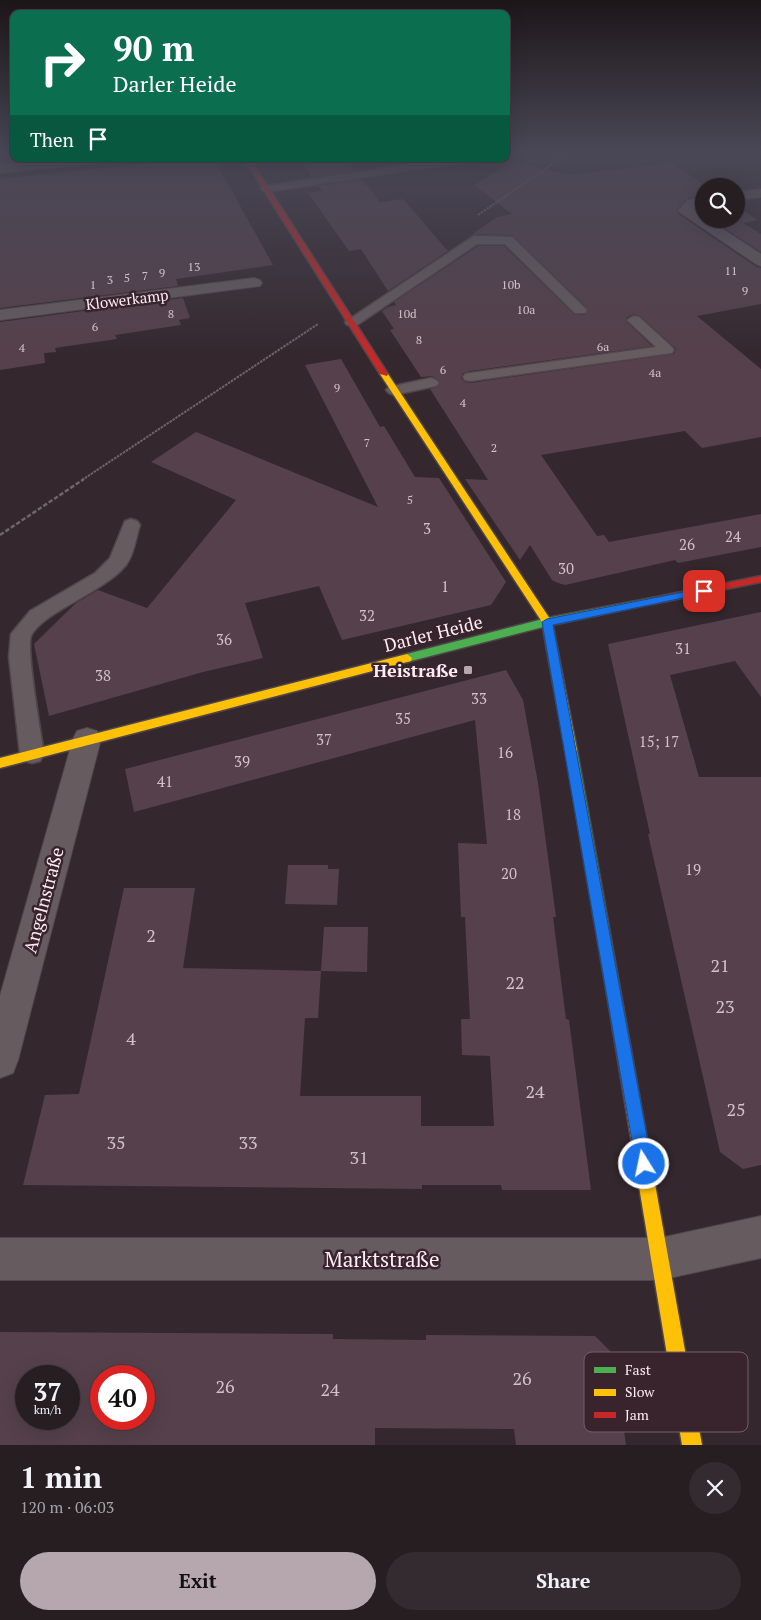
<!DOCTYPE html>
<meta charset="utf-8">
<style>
:root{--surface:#271e22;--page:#332b2f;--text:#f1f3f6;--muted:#a4a2a5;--line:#433c40;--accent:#b6a7ae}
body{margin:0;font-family:"PT Serif",serif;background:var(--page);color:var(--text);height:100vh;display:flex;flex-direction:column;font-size:19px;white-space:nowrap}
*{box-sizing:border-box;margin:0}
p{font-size:16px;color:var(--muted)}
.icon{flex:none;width:28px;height:28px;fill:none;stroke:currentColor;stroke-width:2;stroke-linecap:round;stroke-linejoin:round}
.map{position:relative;height:1445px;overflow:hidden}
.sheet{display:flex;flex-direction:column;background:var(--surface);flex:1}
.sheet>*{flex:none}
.top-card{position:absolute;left:10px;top:10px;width:500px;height:152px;border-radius:10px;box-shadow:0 5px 20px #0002,0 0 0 1px var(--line);background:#0b6e4f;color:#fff;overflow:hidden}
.buttons{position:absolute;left:695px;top:178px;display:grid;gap:10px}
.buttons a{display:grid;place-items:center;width:50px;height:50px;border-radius:50%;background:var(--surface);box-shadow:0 5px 20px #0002,0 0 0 1px var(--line);font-size:25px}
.speed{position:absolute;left:15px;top:1365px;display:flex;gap:10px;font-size:25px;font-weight:700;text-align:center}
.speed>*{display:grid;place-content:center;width:65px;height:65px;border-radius:50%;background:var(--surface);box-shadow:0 5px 20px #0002,0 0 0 1px var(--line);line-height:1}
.speed small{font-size:12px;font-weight:400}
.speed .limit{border:8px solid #d22;background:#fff;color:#111}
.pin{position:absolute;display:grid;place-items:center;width:42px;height:42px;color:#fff;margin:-21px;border-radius:10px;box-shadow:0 2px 8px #0006}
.me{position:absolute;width:55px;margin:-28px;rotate:350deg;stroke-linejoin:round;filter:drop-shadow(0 0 4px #0008)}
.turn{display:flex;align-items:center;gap:18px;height:105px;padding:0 20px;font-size:22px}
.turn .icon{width:65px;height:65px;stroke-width:2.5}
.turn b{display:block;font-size:35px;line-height:42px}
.then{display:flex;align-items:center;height:48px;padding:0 20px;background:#0003;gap:10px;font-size:19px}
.round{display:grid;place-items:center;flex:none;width:52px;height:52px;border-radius:26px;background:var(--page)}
.headline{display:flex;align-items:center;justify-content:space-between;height:85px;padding:0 20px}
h1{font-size:30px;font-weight:600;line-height:38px}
.primary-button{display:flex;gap:10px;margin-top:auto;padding:10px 20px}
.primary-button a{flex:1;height:58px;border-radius:30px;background:var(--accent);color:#111;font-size:20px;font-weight:600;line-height:58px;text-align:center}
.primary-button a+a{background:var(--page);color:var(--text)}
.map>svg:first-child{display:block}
</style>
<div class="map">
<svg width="761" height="1445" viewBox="0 0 761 1445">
<rect width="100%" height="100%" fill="#34282e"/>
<g fill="#55404b" fill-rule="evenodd">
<polygon points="188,159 214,159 273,265 176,279 178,286 0,308 0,179"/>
<polygon points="346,159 355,171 312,177 304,164"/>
<path d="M511,162L569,175L671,163L706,186H704V195L687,199L677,210V213L755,266L761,268V304L697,316L761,369V437L702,448L685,431L541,455L597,536L604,535L609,542L761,514V547L678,563L675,560L565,585L558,583L552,580L530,545L520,560L465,479L488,480L430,389L437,387L440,382L432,376L421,377L390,330L394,329L382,311L388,307L396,305L394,302L478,246H504L574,314L585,315L588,309L512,235L473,234L388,291L361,249L349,251L308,193L322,191L318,186L362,179L380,202L403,199L448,251L497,217L512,214L474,185ZM634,314L640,316L673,346L676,349L674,354L470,383L465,382L461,378L463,373L470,371L652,346L626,321V318Z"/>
<polygon points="736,206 758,220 743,223 761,234 761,252 710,219 736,219"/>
<polygon points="183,298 190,318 179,320 181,325 115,335 117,339 55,348 56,352 44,353 45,363 0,370 0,322"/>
<polygon points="341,359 380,427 384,426 415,477 439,478 506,582 491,605 342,640 319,586 245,603 263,658 203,672 49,716 34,644 76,603 98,590 147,608 236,500 151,462 196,432 378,507 305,365"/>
<polygon points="761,612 761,697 735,661 670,675 699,777 761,777 761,1165 743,1169 720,1152 648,834 650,834 608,644"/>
<polygon points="506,670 523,700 538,783 556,917 553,917 566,1019 569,1020 591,1190 502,1190 501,1185 422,1185 422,1189 23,1185 45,1095 79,1094 124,888 195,888 183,968 321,971 318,1018 305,1018 300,1096 421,1096 421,1126 494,1126 490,1056 462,1055 461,1019 470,1019 465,917 461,917 458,843 487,844 475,720 134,812 125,769"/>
<polygon points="288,865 328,865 328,869 339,869 337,905 285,904"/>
<polygon points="324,927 368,927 367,972 321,971"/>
<path d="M0,1332L333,1334V1339L426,1340V1335L595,1336L614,1355L626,1445H516L514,1429L375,1428V1445H0ZM26,1376H69V1419H26ZM101,1376H144V1419H101Z"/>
</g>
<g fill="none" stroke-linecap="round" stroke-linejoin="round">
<defs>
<g id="lane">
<polygon points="445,159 469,159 464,162 266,192 261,189 266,186"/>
<polygon points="474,236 512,237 587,310 585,313 575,313 505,244 477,244 357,325 347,325 345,322"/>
<polygon points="634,316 639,317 672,347 674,350 672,353 470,381 465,380 463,377 465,374 470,373 656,347 627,320"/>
<polygon points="431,378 436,380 439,383 436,386 394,395 389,393 386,390 389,387"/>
<path d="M131,519L137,521L140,525C136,537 134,555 126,565C106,591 41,613 31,636C26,649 41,734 44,754L40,761L32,763L24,761L20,754L9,657L11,634L30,611L95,573L110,558L125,521Z"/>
</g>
<g id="street">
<polygon points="62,159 102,159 96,163 0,173 0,165"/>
<polygon points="761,189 761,197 736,200 736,192"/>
<polygon points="704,197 704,205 697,206 693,210 761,254 761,266 756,264 678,211 688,200"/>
<polygon points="254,278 260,280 262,283 260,286 0,320 0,310"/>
<polygon points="87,728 97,731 101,739 18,1060 13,1073 0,1078 0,996 73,739 77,731"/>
<polygon points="761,1216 761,1258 660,1280 0,1280 0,1238 660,1238"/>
</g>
<g id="fast">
<polygon points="652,598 656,599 657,601 656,603 547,626 407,662 402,658 407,654 547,618"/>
<polygon points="571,745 575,747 577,750 623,1006 621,1011 616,1013 611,1011 609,1006 565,750 567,747"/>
</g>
<g id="slow">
<polygon points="381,372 388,374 552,622 577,750 575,753 567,753 565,750 542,622 380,374"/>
<polygon points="407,654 412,658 411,661 0,768 0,758"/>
<polygon points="616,999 621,1001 623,1006 702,1445 682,1445 609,1006 611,1001"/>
</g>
<g id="jam">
<polygon points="244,159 250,159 388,374 387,376 380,374"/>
<polygon points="761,576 761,582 652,604 647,601 652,598"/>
</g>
</defs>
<use href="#lane" stroke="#50464a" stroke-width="3"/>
<use href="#street" stroke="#50464a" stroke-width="2"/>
<use href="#fast" stroke="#50464a" stroke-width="3"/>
<use href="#slow" stroke="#50464a" stroke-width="3"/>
<use href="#jam" stroke="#50464a" stroke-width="3"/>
<g stroke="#6e656a" stroke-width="2" stroke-dasharray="2.5 1" stroke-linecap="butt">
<polyline points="478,215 568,153"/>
<polyline points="82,480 318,324"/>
</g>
<polyline stroke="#6e656a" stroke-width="2.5" stroke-dasharray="4.5 2" stroke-linecap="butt" points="0,535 84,479"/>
<use href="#lane" fill="#665c60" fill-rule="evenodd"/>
<use href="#street" fill="#665c60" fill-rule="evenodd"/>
<use href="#fast" fill="#4caf50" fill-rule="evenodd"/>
<use href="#slow" fill="#ffc107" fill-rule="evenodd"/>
<use href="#jam" fill="#c62828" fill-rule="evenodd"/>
</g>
<linearGradient id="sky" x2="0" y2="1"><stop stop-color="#1d1619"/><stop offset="0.43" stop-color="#4a4857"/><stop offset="1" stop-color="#4a4857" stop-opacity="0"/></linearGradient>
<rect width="761" height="355" fill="url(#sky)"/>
<polygon fill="#1a73e8" stroke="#114b97" points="704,588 707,588 707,593 553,625 652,1164 650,1170 644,1172 638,1170 636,1164 542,622 547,619"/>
<rect fill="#b6a7ae" stroke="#39232d" stroke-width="2" x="463" y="665" width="10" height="10" rx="2.5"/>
<g text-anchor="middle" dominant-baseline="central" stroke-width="5" stroke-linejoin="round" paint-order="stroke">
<g font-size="12" fill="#d2c1c9">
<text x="194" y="266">13</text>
<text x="731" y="270">11</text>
<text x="162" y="272">9</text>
<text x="145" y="275">7</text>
<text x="127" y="277">5</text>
<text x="110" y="279">3</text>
<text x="93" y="284">1</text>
<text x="511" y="284">10b</text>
<text x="745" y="290">9</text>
<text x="526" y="309">10a</text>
<text x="171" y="313">8</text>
<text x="407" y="313">10d</text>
<text x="95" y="326">6</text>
<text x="419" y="339">8</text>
<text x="603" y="346">6a</text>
<text x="22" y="347">4</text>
<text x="443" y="369">6</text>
<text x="655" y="372">4a</text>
<text x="337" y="387">9</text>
<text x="463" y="402">4</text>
<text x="367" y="442">7</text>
<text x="494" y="447">2</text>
<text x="410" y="499">5</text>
</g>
<g font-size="15" fill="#fcecf3" stroke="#39232d">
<text transform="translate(127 299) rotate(-7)">Klowerkamp</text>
</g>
<g font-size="15" fill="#d2c1c9">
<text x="427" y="528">3</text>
<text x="733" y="536">24</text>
<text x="687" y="544">26</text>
<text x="566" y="568">30</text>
<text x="445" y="586">1</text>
<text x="367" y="615">32</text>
<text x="224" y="639">36</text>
<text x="683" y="648">31</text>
<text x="103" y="675">38</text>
<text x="479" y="698">33</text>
<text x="403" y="718">35</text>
<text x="324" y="739">37</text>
<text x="659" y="741">15; 17</text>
<text x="505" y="752">16</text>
<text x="242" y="761">39</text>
<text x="165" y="781">41</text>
<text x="513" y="814">18</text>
<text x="693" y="869">19</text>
<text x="509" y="873">20</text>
</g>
<g font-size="18" fill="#fcecf3" stroke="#39232d">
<text transform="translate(433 633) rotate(-14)">Darler Heide</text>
<text transform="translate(43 900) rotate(-75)">Angelnstraße</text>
</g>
<g font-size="18" font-weight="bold" fill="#fcecf3" stroke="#39232d" text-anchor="end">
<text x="458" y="670">Heistraße</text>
</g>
<g font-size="18" fill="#d2c1c9">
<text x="151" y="935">2</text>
<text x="720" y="965">21</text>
<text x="515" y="982">22</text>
<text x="725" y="1006">23</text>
<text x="131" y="1038">4</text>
<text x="535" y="1091">24</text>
<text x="736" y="1109">25</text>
<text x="116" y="1142">35</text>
<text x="248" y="1142">33</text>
<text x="359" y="1157">31</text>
<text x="522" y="1378">26</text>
<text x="225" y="1386">26</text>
<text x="330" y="1389">24</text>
</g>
<g font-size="21" fill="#fcecf3" stroke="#39232d">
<text x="382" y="1259">Marktstraße</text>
</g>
</g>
<rect x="584" y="1352" width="164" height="80" rx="8" fill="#39232d" stroke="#745f68" stroke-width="1"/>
<rect x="594" y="1367" width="22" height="6" fill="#4caf50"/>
<rect x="594" y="1389" width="22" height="7" fill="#ffc107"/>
<rect x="594" y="1412" width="22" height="6" fill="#c62828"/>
<g font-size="14" fill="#fcecf3">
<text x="625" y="1375">Fast</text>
<text x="625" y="1397">Slow</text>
<text x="625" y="1420">Jam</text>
</g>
</svg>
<div class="buttons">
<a><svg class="icon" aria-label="search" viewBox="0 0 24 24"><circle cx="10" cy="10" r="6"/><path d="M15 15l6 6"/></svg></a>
</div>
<div class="speed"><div>37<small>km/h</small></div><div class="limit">40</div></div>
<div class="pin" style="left:704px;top:591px;background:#d93025"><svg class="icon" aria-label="arrive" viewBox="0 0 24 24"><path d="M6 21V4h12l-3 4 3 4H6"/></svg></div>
<svg class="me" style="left:644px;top:1164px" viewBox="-20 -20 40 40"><circle r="17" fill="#1a73e8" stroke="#fff" stroke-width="3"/><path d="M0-11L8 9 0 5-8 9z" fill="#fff"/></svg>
<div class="top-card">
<div class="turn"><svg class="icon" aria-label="right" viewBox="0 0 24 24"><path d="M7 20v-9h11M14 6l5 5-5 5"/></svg><div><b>90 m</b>Darler Heide</div></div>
<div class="then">Then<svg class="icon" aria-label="arrive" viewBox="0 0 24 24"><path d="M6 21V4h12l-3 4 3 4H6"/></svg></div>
</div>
</div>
<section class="sheet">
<div class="headline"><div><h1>1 min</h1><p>120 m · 06:03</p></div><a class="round"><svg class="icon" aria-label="close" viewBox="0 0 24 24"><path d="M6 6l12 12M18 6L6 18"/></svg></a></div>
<div class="primary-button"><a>Exit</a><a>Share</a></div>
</section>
